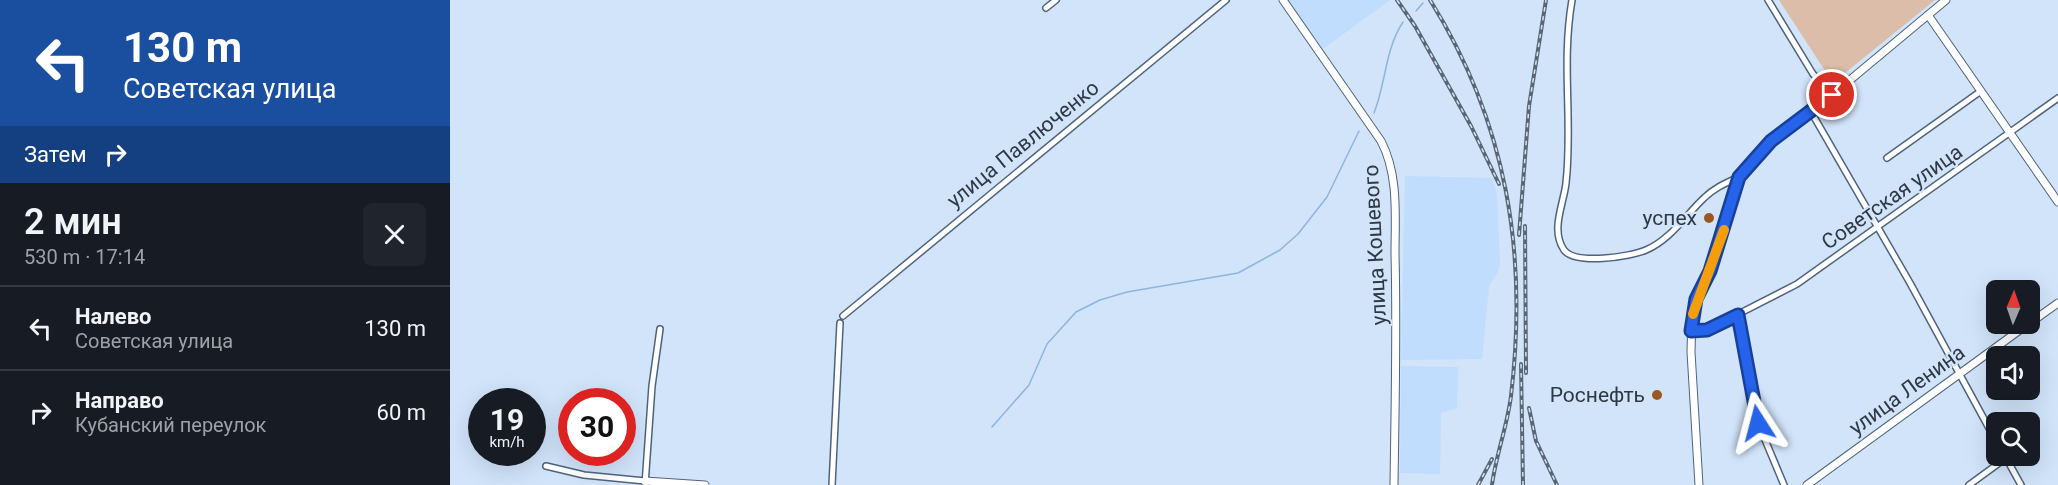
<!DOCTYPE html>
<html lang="ru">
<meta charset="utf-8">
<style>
:root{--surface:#171b24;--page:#20242c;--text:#f1f3f6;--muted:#9ea1a6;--line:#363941}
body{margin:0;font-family:Roboto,sans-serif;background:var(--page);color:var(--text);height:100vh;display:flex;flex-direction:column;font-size:22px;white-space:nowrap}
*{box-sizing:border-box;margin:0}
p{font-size:20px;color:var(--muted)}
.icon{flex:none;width:33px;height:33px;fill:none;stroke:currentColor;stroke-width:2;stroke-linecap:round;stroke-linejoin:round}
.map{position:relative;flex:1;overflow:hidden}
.details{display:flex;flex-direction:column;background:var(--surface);width:450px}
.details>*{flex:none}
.banner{background:#1a4fa0;color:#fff;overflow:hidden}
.needle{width:39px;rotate:2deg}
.controls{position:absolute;left:1536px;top:280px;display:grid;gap:12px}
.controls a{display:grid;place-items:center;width:54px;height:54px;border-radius:9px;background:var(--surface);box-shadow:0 6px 24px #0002;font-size:30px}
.speed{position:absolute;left:18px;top:388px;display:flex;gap:12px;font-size:30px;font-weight:700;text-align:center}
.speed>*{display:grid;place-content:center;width:78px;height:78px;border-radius:50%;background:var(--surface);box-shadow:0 6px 24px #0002;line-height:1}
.speed small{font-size:15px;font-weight:400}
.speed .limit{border:9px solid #d22;background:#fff;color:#111}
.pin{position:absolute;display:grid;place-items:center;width:51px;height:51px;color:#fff;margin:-26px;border:3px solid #fff;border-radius:50%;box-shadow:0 2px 6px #0007}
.me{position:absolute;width:66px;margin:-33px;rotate:351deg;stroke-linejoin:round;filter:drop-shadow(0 0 4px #0008)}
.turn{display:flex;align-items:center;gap:21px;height:126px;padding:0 24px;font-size:27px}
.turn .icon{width:78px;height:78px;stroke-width:2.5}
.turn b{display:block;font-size:42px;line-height:51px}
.then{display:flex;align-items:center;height:57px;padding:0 24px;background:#0003;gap:12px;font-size:22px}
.round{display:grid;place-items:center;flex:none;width:63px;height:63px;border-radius:9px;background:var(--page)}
.overview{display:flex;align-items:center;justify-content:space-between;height:102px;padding:0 24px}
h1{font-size:36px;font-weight:600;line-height:45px}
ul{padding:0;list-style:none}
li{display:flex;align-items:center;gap:18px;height:84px;padding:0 24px;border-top:2px solid var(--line)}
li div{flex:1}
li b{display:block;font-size:22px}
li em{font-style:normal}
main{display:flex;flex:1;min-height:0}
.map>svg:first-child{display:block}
</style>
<main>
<section class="details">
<div class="banner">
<div class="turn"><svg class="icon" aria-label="left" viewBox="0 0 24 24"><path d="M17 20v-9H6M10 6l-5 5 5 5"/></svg><div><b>130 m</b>Советская улица</div></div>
<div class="then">Затем<svg class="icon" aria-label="right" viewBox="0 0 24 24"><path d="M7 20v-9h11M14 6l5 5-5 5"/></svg></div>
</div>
<div class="overview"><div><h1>2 мин</h1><p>530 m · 17:14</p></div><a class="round"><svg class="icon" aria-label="close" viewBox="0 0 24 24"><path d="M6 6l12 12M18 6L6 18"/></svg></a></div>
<ul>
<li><svg class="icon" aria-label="left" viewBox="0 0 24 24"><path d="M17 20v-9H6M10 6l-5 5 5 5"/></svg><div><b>Налево</b><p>Советская улица</p></div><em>130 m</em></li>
<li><svg class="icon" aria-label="right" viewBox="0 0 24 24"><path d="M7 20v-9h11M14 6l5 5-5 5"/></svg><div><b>Направо</b><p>Кубанский переулок</p></div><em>60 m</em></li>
</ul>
</section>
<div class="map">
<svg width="1608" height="485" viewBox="0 0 1608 485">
<rect width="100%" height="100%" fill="#d1e4fa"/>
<g fill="#c0ddfe">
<polygon points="838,0 940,0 873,49"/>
<polygon points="955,176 1042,178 1047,195 1050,262 1048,272 1039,286 1032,359 951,360"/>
<polygon points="951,366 1008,367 1007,408 991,413 990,474 950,473"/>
</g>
<polygon fill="#dcbda9" points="1329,0 1485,0 1390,77 1381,80"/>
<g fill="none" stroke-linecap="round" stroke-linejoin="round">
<g stroke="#90b4dd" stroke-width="1.5">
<polyline points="966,11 973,3"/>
<path d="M924,113C936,83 935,49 953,22"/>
<polyline points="542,427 579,385 597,344 626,312 650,300 677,292 788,273 830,250 848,234 877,197 909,131"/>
</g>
<defs>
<g id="street">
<path d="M1122,0C1111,64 1123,121 1116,183C1114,203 1100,230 1114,250C1125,265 1180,257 1196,250C1220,240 1236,215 1254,198C1264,188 1276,183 1289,177"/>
<polyline points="1318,0 1363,74 1382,95"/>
<polyline points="596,8 606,0"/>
<polyline points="1360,110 1460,283 1546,441"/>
<polyline points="1437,158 1531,91"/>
<polyline points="1289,315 1308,423 1334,485"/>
<polyline points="393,316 776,0"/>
<polyline points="1241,331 1257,330 1347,284 1608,98"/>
<polyline points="1555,456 1571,485"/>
<polyline points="96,466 134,475 195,481"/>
<polyline points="195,485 202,386 210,329"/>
<polyline points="382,485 390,323"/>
<polyline points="1519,485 1556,458"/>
</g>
<g id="secondary">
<path d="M833,0L931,141C949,175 945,217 945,254C947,331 945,408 944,485"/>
<polyline points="1478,15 1608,202"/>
<polyline points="1580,323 1608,303"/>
<polyline points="195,481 255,485"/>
<polyline points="1249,485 1241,352 1242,314 1249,291 1260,271 1271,238 1289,177 1321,141 1382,95 1496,0"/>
<polyline points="1357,485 1578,324"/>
</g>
</defs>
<use href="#street" stroke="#4f647c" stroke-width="8"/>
<use href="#secondary" stroke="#4f647c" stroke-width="9"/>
<use href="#street" stroke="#fff" stroke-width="5"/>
<use href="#secondary" stroke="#fff" stroke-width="7"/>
<defs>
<g id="rail">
<polyline points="947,0 965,26 1021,126 1049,184"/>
<path d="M980,0C1057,123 1078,253 1061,396C1057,427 1046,455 1042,485"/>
<polyline points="1075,226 1076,373"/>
<polyline points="1069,235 1079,106 1096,0"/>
<polyline points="1071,364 1073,485"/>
<polyline points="1079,408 1086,441 1107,485"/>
<polyline points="1028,485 1042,459"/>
</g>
</defs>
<use href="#rail" stroke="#5b6674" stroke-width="4"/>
<use href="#rail" stroke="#d1e4fa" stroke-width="1.5" stroke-dasharray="4.5" stroke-linecap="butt"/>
</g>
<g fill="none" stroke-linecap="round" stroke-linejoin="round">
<defs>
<polyline id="route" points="1308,423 1288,315 1257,330 1241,331 1246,299 1260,271 1289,177 1321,141 1382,95"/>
</defs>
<use href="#route" stroke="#184099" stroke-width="15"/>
<use href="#route" stroke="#2563eb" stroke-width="10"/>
<polyline stroke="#f59e0b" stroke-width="10" points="1243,314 1274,230"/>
</g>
<g fill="#9a5924" stroke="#d1e4fa" stroke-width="2">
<circle cx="1259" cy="218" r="6"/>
<circle cx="1207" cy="395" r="6"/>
</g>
<g text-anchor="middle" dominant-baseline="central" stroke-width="4.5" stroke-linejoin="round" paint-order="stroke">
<g font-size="21" fill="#2f3843" stroke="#d1e4fa">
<text transform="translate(573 144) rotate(-39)">улица Павлюченко</text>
<text transform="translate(1442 197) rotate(-35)">Советская улица</text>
<text transform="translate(925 245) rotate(-93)">улица Кошевого</text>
<text transform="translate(1457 390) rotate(-36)">улица Ленина</text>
</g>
<g font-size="21" fill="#2f3843" stroke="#d1e4fa" text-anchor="end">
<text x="1247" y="218">успех</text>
<text x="1195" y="395">Роснефть</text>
</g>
</g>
</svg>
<div class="controls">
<a><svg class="needle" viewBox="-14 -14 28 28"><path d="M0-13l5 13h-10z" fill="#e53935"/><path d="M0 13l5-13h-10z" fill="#9ea1a6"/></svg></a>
<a><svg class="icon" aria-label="sound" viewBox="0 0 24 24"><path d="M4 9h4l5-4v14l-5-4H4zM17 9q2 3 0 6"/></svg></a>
<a><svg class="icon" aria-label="search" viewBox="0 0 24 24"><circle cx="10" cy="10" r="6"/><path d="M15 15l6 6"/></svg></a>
</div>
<div class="speed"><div>19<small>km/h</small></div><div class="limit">30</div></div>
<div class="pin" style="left:1382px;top:95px;background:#d93025"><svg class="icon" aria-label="arrive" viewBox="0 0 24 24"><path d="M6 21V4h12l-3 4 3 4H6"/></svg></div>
<svg class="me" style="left:1308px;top:423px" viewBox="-20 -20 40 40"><path d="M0-17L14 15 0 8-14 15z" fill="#2563eb" stroke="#fff" stroke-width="4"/></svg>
</div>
</main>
